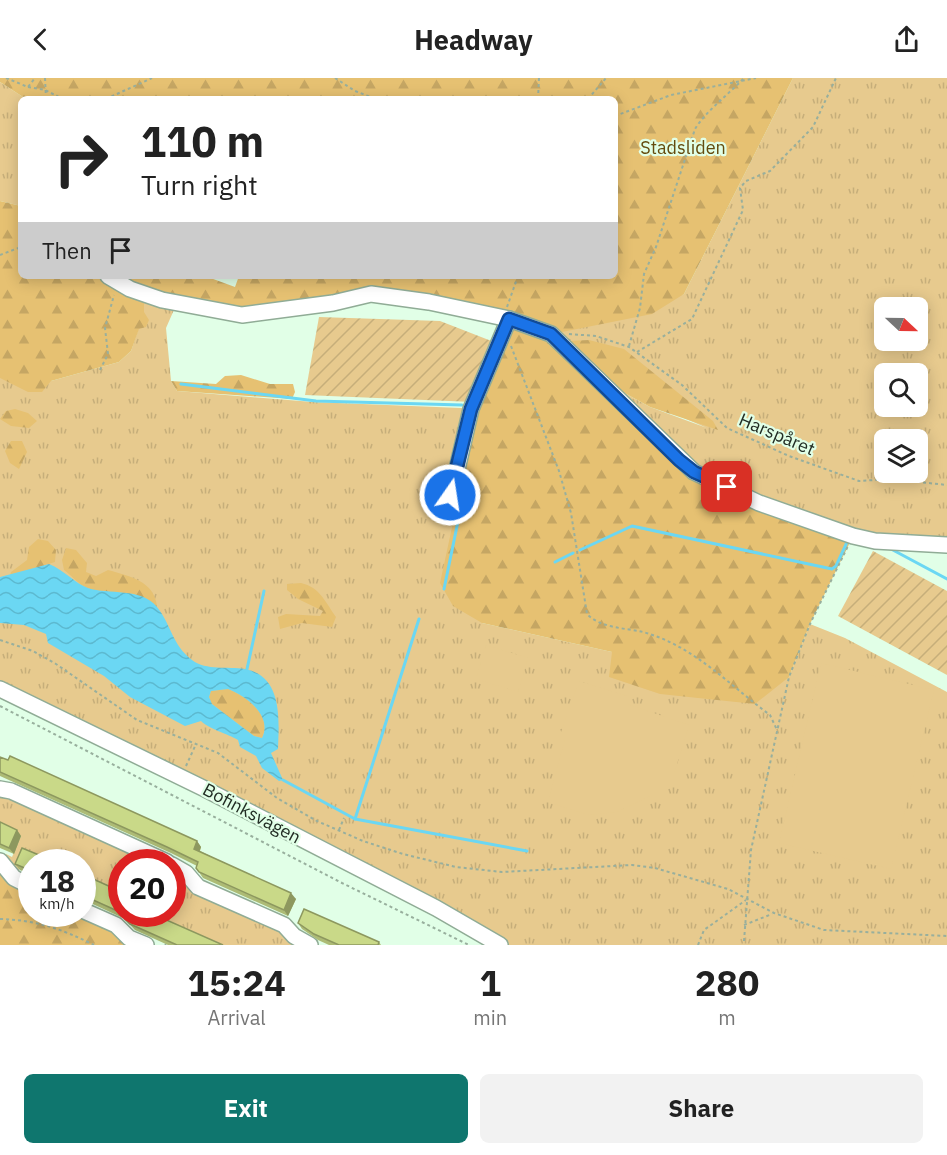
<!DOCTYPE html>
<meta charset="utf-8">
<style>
:root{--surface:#fff;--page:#f2f2f2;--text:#222;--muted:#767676;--accent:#0f766e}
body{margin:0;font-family:"IBM Plex Sans",sans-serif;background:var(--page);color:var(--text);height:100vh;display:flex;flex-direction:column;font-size:22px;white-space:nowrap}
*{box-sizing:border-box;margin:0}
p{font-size:20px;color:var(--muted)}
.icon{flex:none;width:33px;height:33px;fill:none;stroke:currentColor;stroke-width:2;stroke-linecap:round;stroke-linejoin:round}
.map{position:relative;height:867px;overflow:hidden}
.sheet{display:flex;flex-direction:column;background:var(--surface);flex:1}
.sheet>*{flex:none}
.banner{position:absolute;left:18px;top:18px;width:600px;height:183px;border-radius:9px;box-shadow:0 3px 15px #0003;background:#fff;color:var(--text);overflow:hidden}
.needle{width:39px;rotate:112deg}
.controls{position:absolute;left:874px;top:219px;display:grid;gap:12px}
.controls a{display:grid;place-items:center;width:54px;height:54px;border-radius:9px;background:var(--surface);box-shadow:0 3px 15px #0003;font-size:30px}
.speed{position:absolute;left:18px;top:771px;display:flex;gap:12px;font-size:30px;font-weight:700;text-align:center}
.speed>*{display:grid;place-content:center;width:78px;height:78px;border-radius:50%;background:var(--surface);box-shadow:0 3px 15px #0003;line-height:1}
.speed small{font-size:15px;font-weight:400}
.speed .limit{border:9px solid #d22;background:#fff;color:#111}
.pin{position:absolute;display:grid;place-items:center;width:51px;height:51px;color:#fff;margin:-26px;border-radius:12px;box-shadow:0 3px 9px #0006}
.me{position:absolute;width:66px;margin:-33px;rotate:13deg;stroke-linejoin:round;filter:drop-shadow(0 0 4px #0008)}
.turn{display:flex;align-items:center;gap:21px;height:126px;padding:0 24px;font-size:27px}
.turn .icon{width:78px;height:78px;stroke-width:2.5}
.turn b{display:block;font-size:42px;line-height:51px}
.then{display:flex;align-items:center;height:57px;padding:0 24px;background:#0003;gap:12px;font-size:22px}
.eta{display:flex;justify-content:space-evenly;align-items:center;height:102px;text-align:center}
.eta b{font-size:36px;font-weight:800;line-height:42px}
.button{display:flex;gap:12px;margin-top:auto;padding:12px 24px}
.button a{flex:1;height:69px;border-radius:9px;background:var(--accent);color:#fff;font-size:24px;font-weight:800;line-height:69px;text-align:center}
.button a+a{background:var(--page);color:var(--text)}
header{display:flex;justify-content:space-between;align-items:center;height:78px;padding:0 24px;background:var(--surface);font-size:27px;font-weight:800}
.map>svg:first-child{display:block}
</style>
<header><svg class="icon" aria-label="back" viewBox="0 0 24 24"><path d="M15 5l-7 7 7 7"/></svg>Headway<svg class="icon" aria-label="share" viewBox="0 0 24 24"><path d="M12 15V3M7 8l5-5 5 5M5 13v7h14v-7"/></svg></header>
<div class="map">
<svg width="947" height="867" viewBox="0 0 947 867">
<defs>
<pattern id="grass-tufts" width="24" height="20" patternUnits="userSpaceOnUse" patternTransform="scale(1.5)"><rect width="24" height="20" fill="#e7ca8e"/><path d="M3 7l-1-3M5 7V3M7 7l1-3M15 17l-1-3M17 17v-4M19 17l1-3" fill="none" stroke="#c6ae7a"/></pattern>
<pattern id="forest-firs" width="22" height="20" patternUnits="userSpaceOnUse" patternTransform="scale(1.5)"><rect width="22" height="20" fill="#e6c172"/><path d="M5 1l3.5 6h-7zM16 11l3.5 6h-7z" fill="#c5a663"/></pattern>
<pattern id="garden-furrows" width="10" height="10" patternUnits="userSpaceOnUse" patternTransform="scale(1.5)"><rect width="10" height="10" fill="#e7ca8e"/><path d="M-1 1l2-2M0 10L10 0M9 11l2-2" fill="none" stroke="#c6ae7a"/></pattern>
<pattern id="water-waves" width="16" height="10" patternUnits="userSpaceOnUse" patternTransform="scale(1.5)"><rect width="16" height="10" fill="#6bd7f3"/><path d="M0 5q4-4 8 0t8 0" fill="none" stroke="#5cb9d0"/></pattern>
</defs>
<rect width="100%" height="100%" fill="#e1ffe7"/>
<g fill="url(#grass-tufts)" fill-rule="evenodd">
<path d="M793,0H947V467L875,463L711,401L551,256L684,216ZM885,230H918V262H885ZM885,296H918V328H885ZM619,312L707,350L650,329ZM885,362H918V394H885Z"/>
<polygon points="0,4 26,21 21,21 21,128 0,123"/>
<polygon points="144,216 177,225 166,250 171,303 177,313 313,324 461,330 477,333 482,545 612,574 789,599 810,546 845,560 947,614 947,867 500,867 0,611 0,300 51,303 119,284 131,273 144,234"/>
<polygon points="0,715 160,784 122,784 121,818 83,801 82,784 46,784 27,776 17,796 0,778 6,776 12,779 21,758 0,749"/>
<polygon points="173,790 275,846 300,867 213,867 143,836 172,836"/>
</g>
<g fill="url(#forest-firs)">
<polygon points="0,0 793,0 684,216 652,236 552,256 679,382 853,458 810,546 789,599 755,626 660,616 609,599 612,574 482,545 453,528 440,505 477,333 509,242 371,216 264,236 144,217 144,234 149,242 146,249 139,251 131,273 119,284 51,303 42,314 28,314 0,300 0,123 21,128 21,198 205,198 235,209 239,198 615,198 615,21 26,21 0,4"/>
<polygon points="589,262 624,271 713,343 718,352 650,329 619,312 567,263"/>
<polygon points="241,297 270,306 293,306 295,314 292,321 177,313 171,303 216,306 225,298"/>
<polygon points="15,331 28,335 37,343 29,350 11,348 0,341 6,333"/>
<polygon points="11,363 22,363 27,374 19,391 10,385 5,373"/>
<polygon points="38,461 48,463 56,472 55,484 10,498 11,494 27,482 29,469"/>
<path d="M66,470L76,472L87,485L86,494L96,498L108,492C129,498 155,503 157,529C130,508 113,519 87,510C79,507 71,497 64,492L62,482Z"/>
<path d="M301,505C320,509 326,525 336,539L332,549L302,545L280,551L278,539L286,536L320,538L323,533L298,521L287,512V506Z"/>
<path d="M228,611C246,618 273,638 262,660L254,658L212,626L209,619L211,613Z"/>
<polygon points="0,783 31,809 32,836 82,836 146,867 0,867"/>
</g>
<g fill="url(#garden-furrows)">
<polygon points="319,239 440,243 494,264 473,324 305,317"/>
<polygon points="873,473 947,513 947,597 838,538"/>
</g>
<g fill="#e7ca8e">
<polygon points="486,567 528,580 518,614 476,601"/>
<polygon points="821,585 934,612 891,791 779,765"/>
<polygon points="579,603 627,618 627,626 689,647 674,696 650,718 617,734 588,737 548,724 565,661 560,657"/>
</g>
<path fill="url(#water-waves)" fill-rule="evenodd" d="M49,486C64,492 76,506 88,510C109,517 141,509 157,529C171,546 172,567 192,582C207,593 227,588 245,591C283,598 279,642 278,671L271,675L283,702L279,703L262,690L256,678L240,669L238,662C228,656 207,650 201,643L185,648L130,619L104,598L48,565L46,556L24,547L0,545V499ZM228,611C246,618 273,638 262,660L254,658L212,626L209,619L211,613Z"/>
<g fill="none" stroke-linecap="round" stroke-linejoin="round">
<g stroke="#6bd7f3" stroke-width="3">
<polyline points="181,306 316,323 462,327"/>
<polyline points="891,471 947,501"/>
<polyline points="580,472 632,448 832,491 836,488 849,460"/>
<polyline points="555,484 573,475"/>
<polyline points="444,511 462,424"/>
<polyline points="247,591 264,513"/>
<polyline points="283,702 355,741 527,773"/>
<polyline points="355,741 419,541"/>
</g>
<defs>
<g id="minor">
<polyline points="108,198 130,211 162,222 242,237 333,225 371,216 429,224 509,241 551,256 694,394 759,425 853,458 875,463 947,467"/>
<polyline points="451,417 471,331 509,241"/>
<polyline points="0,611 203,710 436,830 500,867"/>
<polyline points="0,711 11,713 167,784"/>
<polyline points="0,783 14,800 32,809"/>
<polyline points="172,787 186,795 198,809 284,847 294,858 310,867"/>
<polyline points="82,832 116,847 129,860 146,867"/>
</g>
</defs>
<use href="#minor" stroke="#90ac96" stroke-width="18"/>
<g stroke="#98af9d" stroke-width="2" stroke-dasharray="3 3" stroke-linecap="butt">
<polyline points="6,0 28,9 35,0"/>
<polyline points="45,0 46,21"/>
<polyline points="335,0 355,13 376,21"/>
<polyline points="28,9 45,12 63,21"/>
<polyline points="106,21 152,0"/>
<polyline points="538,21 539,0"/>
<polyline points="588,21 606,0"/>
<polyline points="615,38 671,17 756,0"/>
<polyline points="0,177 21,169"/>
<polyline points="507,229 518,198"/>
<polyline points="569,256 596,258 629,269 682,307 727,350 789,378 859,403 891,401 947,407"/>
<path d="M511,268L559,393L571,435L587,536C600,550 625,550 643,554C694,568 728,606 770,637L777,652"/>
<path d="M629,268L640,230L644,196L656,169L695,51C705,34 729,16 744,0"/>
<polyline points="637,274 692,241 743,132 740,110 746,103 770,93 813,49 836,0"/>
<polyline points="100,292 108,276 105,250 114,217"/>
<polyline points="0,562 33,573 56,586 137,642 218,675 277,720 317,743 363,763 403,776 456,789 502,794 632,787 655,790 728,811 774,835 824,852 947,858"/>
<polyline points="0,628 342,805 469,867"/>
<polyline points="186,688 196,666"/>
<polyline points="339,752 344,740"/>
<path d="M0,841C36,842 62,851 94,867"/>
<polyline points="744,847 772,836"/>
<polyline points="744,863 751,772 789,599 810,546 848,468"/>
<polyline points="165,867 166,866"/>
<polyline points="698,867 704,852 746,822"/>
</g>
<use href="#minor" stroke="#fff" stroke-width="15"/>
</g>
<g fill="#adbb75">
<polygon points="885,303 885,323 880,322 876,315"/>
<polygon points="0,679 197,763 201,769 200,773 296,821 288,838 203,800 196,790 197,788 171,775 0,698"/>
<polygon points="0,744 17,752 21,758 14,776 0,770"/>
<polygon points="32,784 32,797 20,792 15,786"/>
<polygon points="82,796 122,814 122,836 153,836 223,867 168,867 135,852 125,841 82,821"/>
<polygon points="298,845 379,864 381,867 329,867 318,862 302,851"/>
</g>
<g fill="#8d985f">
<polygon points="17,752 21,758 14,776 9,770"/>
<polygon points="197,763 201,769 198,777 194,771"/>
<polygon points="291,815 296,821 288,838 284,832"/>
</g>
<g fill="#c9d988" stroke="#8d985f" stroke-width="1.5">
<polygon points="879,301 885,303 885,318 876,315"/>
<polygon points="10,678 197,763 194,771 291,815 284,832 199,794 196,790 198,784 167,769 0,694 0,679 8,682"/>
<polygon points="0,744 17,752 9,770 0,766"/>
<polygon points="22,770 56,784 32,784 32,793 15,786"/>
<polygon points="82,796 122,814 122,835 82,817"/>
<polygon points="304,831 379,864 378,867 339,867 314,856 298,845"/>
<polygon points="123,836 153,836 223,867 177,867 130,846 125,841 127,837"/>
</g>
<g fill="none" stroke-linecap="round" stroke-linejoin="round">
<defs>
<polyline id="route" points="450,417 471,331 509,241 551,256 679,382 694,394 727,409"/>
</defs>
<use href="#route" stroke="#114b97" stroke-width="15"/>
<use href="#route" stroke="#1a73e8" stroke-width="10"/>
</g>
<g text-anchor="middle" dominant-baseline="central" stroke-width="4.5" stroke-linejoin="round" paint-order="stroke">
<g font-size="18" fill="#644b0d" stroke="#e1ffe7">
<text x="683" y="69">Stadsliden</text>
</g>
<g font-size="18" fill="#222d24" stroke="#e1ffe7">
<text transform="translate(777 356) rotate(23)">Harspåret</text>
<text transform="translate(252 735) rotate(28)">Bofinksvägen</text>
</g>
</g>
</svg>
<div class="controls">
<a><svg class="needle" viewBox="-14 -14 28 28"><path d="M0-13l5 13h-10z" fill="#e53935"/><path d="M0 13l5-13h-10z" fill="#767676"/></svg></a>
<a><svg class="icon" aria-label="search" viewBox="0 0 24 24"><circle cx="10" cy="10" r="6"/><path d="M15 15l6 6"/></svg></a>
<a><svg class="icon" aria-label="layers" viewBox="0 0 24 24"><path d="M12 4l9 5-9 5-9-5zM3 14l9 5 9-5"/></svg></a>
</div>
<div class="speed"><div>18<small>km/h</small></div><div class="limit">20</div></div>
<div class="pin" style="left:727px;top:409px;background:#d93025"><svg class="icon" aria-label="arrive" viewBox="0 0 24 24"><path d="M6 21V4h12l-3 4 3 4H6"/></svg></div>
<svg class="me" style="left:450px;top:417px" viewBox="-20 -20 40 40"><circle r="17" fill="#1a73e8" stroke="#fff" stroke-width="3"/><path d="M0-11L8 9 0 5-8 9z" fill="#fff"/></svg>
<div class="banner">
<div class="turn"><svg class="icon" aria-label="right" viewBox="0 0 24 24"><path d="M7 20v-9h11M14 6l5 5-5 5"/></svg><div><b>110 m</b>Turn right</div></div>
<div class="then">Then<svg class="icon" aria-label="arrive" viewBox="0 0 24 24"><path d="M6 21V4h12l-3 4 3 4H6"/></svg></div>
</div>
</div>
<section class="sheet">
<div class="eta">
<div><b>15:24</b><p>Arrival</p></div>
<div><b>1</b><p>min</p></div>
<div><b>280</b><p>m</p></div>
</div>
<div class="button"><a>Exit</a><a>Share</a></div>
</section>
